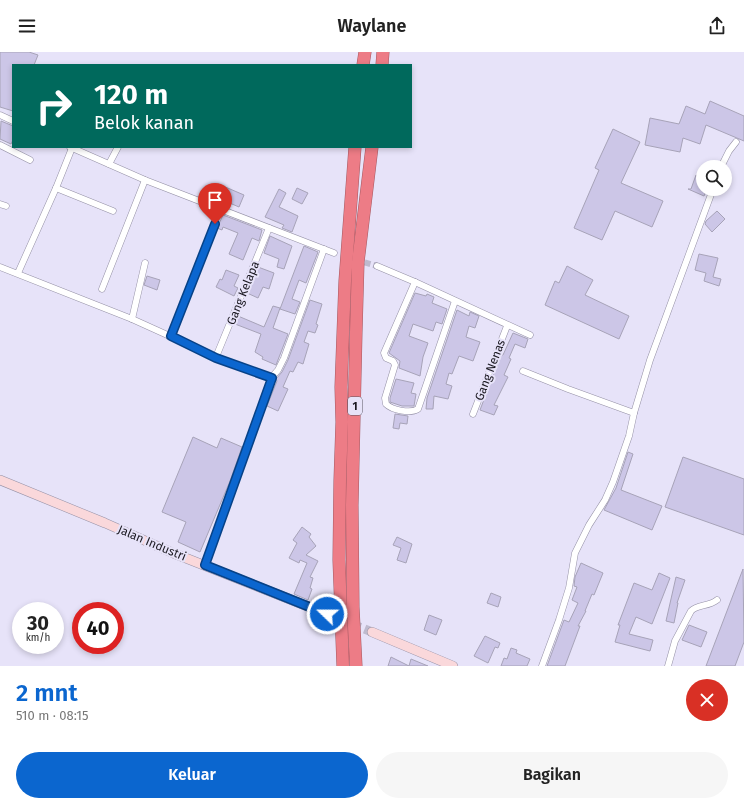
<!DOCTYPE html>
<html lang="id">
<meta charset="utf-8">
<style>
:root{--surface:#fff;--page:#f6f6f6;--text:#222;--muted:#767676;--accent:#0b66cf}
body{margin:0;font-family:"Fira Sans",sans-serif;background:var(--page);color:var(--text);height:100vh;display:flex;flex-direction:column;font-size:15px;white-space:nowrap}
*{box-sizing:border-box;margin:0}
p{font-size:13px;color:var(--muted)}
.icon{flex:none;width:22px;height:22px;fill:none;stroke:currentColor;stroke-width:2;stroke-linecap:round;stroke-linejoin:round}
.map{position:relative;height:614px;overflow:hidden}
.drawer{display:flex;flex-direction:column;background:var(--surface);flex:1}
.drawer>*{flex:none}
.banner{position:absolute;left:12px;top:12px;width:400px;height:84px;border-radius:0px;box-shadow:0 2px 6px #0003;background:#00695c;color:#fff;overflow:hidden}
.tools{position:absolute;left:696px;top:108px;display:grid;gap:8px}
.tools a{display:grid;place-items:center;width:36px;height:36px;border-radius:50%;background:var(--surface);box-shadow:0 2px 6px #0003;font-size:20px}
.speed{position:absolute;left:12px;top:550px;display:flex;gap:8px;font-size:20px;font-weight:700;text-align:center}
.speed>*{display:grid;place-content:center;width:52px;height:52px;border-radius:50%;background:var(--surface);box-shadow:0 2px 6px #0003;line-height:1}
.speed small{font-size:10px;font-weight:400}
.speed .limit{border:6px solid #d22;background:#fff;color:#111}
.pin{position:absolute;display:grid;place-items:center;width:34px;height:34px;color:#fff;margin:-41px -17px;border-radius:50% 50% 50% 0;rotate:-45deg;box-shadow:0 0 4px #0007}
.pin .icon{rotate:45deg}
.me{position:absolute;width:44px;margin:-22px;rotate:292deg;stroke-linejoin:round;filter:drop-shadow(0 0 3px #0008)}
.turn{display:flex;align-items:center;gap:14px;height:84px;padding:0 16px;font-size:18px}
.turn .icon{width:52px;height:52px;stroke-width:2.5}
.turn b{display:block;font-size:28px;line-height:34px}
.round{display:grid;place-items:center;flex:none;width:42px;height:42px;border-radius:21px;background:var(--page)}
.head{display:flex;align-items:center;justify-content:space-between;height:68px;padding:0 16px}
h1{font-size:24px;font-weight:600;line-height:30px;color:var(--accent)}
.cta{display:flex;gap:8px;margin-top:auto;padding:8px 16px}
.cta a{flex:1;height:46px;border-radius:24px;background:var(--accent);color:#fff;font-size:16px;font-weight:600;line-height:46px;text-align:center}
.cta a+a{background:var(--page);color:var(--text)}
header{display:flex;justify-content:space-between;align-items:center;height:52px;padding:0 16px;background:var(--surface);font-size:18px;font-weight:600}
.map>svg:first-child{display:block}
</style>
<header><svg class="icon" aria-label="menu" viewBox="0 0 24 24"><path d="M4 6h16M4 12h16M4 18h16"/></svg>Waylane<svg class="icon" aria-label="share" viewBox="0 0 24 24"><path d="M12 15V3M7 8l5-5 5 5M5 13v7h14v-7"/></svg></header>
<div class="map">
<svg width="744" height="614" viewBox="0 0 744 614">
<rect width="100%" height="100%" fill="#e7e3f9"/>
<g fill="#ccc6e7" stroke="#a7a3b8">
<polygon points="0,0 29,0 38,3 34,13 13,13 13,59 0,55"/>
<polygon points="710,49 744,64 744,89 706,73 700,92 683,86 680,100 645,93 650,66 679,72 686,54 705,62"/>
<polygon points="1,69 13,74 13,88 11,92 0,87"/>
<polygon points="613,77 640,90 621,131 663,149 652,175 615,159 602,188 574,176 599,118 595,116"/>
<polygon points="696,123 703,126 703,137 707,137 704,144 688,137 691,137"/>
<polygon points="223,134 244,143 239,155 218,146"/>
<polygon points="297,136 308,141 302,152 292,147"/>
<polygon points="279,137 286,141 279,155 298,164 292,180 282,176 284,173 265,165"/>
<polygon points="717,159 725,167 712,180 705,172 706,169"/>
<polygon points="223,163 262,178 259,189 252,186 243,208 229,202 238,181 223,175 222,178 217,176"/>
<polygon points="270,184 292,194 284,217 277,215 279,207 264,201"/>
<polygon points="304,194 318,200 306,231 299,228 292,247 300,250 295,262 280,257"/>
<polygon points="699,202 718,206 713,225 721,227 719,234 704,229 706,221 695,218"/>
<polygon points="567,214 593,228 585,243 629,264 619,287 545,253 555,229 559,231"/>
<polygon points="258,215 274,221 269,237 263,235 258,246 247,241"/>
<polygon points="226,218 239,223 234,234 238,236 234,244 216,235 220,227 222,228"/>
<polygon points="147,224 160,228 157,238 144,233"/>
<polygon points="415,241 426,244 427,242 434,245 432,251 447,257 442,272 436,270 433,279 413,272 409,284 428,291 423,305 420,324 399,316 400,309 389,301"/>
<polygon points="310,248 322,252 316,272 318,273 315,281 308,279 304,290 309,292 303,312 298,310 293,320 290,319 283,335 288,337 278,359 267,354 277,329 276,327 282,320 288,308"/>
<polygon points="273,254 280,256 273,276 288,282 276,313 262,307 263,305 255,300 261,282 235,272 238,264 264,275"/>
<polygon points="457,258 469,264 470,260 479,264 475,276 469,274 466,285 480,290 473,309 459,304 452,322 449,321 446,332 452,334 448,347 434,344 433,357 426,357 427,346"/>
<polygon points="513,281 528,287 525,296 515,292 509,306 511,307 504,323 508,325 494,353 498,354 494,363 480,358 501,303 503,303"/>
<polygon points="396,327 414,331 411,341 416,342 414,354 402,354 390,350 390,346"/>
<polygon points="395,362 408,364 407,372 400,371 399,377 393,376"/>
<polygon points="193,385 217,396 221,386 242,395 230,429 200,500 178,490 186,470 162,460"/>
<polygon points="628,400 633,402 621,438 662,454 652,478 604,458 616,436"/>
<polygon points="683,405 744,427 744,483 665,455"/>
<polygon points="302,475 311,482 309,485 316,494 306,503 318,509 310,525 313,526 310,536 312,537 308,548 294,542 307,511 300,508 299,511 289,506 297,491 293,488"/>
<polygon points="397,485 412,492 406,511 397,508 401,496 393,493"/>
<polygon points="581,511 603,521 594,543 592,542 585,559 586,559 578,574 580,574 565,614 547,614 564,568 569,570 578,551 572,548 577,535 574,534 575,525"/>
<polygon points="743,517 744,590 735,614 706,614"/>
<polygon points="659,521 670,526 652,572 636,565 629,582 653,588 650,599 615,590 620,573 618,573 634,531 652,538"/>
<polygon points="676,525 685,528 677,551 678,551 674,571 666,569"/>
<polygon points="491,541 501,545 498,555 487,551"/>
<polygon points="429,563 442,568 436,583 424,578"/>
<polygon points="689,573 707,580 701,595 682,588"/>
<polygon points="485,584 500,591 498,596 495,595 488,611 474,604"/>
<polygon points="511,596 517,598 516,601 530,607 527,614 501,614 504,606 507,607"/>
<polygon points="391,605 409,614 411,607 428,614 388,614"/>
</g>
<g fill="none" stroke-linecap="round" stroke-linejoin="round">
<polyline stroke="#bebace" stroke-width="6" stroke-dasharray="6 3" stroke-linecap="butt" points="356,208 377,214"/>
<polyline stroke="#bebace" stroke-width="9" stroke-dasharray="9 4.5" stroke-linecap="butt" points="327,562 372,580"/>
<defs>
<g id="street">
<polyline points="0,63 13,69"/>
<polyline points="0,93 30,108"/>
<polyline points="70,95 145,128 334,201"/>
<polyline points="109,112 118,95"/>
<polyline points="721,115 729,99 736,90"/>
<polyline points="56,136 113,159"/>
<polyline points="0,152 6,154"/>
<polyline points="377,214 415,230 530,283"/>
<polyline points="0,215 132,267 216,305 271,326"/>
<polyline points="18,221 56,136 72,96"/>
<path d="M415,230L384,301L386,306L393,309L395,313L385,346L386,352C392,358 410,362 418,357L455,249"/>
<polyline points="102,237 145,128"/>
<polyline points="132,267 145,211"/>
<polyline points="171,284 220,157"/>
<polyline points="216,305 269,176"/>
<polyline points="523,319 568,337 634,361"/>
<polyline points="473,362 507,274"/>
<polyline points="205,513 271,326 278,318 284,306 324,197"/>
<polyline points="542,614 559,568 569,536 575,501 589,473 605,448 613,430 629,384 634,361 650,308 713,137"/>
<path d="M668,614L675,589L691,559C698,552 708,555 717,548"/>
</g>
<g id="secondary">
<polyline points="0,428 105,471 173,501 327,562"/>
<polyline points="372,580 453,614"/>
</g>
<g id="highway">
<polyline points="363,13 365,0"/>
<polyline points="382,13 383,0"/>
<polyline points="343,614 339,508 340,428 342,370 341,335 345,229 355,95"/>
<polyline points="356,614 353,555 352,453 356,280 358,210 372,95"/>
</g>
</defs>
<use href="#street" stroke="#9591a6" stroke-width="7"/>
<use href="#secondary" stroke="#9591a6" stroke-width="10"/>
<use href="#highway" stroke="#a35962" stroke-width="13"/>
<use href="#street" stroke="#fff" stroke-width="6"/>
<use href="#secondary" stroke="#fad8db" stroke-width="9"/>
<use href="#highway" stroke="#ed7c86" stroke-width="12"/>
</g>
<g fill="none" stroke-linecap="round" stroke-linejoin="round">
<defs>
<polyline id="route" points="215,172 171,284 216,306 272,326 205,513 327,562"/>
</defs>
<use href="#route" stroke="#074287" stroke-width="10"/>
<use href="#route" stroke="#0b66cf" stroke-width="7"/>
</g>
<g text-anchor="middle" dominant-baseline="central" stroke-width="4" stroke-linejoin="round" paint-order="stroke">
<rect fill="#e7e3f9" stroke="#585561" stroke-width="1" x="348" y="345" width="14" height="18" rx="3"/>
<g font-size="11" font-weight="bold" fill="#1a1820">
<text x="355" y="354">1</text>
</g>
<g font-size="12" fill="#1a1820" stroke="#e7e3f9">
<text transform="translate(243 241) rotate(-68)">Gang Kelapa</text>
<text transform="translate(490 318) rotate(-69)">Gang Nenas</text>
<text transform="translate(152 491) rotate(23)">Jalan Industri</text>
</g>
</g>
</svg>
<div class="tools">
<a><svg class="icon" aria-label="search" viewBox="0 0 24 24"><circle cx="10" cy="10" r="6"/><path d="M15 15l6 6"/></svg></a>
</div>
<div class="speed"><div>30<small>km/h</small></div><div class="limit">40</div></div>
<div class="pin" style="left:215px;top:172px;background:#d93025"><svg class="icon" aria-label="arrive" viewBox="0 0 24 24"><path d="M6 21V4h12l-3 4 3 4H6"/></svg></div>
<svg class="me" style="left:327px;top:562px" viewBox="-20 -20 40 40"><circle r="17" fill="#0b66cf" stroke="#fff" stroke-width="3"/><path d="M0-11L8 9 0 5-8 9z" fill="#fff"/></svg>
<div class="banner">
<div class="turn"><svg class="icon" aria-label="right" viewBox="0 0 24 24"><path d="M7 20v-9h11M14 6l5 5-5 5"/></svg><div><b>120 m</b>Belok kanan</div></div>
</div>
</div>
<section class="drawer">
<div class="head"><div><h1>2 mnt</h1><p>510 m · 08:15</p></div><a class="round" style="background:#d93025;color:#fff"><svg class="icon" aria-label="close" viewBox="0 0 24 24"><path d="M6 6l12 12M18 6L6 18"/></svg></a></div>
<div class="cta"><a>Keluar</a><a>Bagikan</a></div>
</section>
